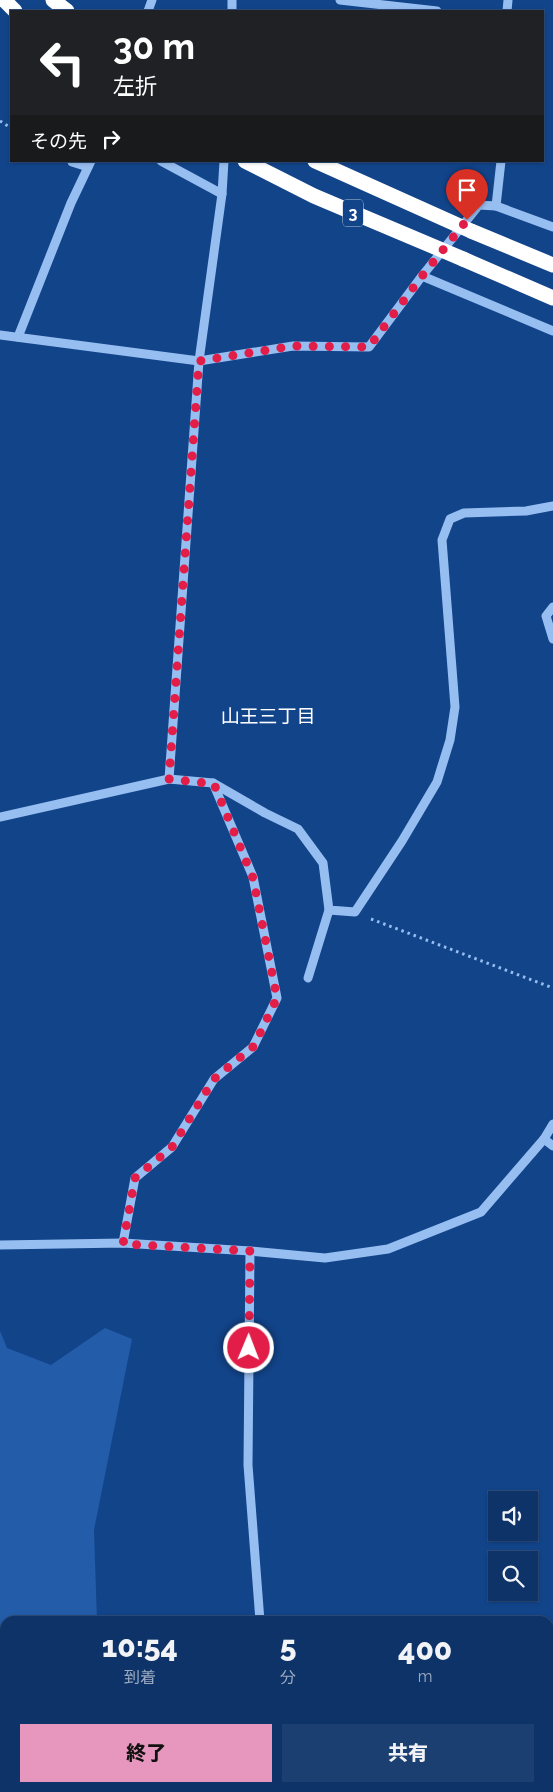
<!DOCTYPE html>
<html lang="ja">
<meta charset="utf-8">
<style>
:root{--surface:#0e3368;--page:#1c3f71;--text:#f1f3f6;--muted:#9baac0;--line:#2e4e7c;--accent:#e797bd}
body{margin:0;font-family:Raleway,"Noto Sans JP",sans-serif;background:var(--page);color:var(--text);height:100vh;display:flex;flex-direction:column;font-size:19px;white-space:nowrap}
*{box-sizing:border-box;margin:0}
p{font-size:16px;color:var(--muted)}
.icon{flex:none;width:28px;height:28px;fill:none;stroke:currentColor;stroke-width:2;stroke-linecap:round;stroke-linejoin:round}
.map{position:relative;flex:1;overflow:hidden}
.sheet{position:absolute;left:0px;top:1616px;width:554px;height:176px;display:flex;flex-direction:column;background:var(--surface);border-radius:15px 15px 0 0;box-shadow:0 1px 4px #0004,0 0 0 1px var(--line)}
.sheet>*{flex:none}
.hud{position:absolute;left:10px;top:10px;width:534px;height:152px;border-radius:0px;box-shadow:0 1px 4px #0004,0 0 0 1px var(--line);background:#202124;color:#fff;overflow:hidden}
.tools{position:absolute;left:488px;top:1491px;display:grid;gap:10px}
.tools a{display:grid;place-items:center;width:50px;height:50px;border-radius:0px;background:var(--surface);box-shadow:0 1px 4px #0004,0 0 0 1px var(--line);font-size:25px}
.pin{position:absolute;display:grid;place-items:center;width:42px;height:42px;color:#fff;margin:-51px -21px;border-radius:50% 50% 50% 0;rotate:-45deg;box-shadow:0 0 5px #0007}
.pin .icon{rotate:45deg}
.me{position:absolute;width:55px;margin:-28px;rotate:1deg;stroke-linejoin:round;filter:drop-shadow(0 0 4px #0008)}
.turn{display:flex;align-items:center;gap:18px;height:105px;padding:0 20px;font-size:22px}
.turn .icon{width:65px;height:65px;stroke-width:2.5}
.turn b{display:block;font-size:35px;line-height:42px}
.then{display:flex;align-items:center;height:48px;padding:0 20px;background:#0003;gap:10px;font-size:19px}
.eta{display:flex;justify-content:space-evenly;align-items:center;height:85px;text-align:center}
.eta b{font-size:30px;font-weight:800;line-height:35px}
.button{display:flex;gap:10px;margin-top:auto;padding:10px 20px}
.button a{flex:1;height:58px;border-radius:0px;background:var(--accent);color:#111;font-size:20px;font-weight:800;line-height:58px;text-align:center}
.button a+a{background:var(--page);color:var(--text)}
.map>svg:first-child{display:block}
</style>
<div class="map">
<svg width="553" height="1792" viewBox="0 0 553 1792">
<rect width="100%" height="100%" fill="#12448a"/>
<polygon fill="#235da9" points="105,1328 132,1339 94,1530 97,1621 5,1621 5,1788 101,1788 100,1792 0,1792 0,1331 7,1348 51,1365"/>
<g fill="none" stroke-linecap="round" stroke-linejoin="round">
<g stroke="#97bef1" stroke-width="3" stroke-dasharray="2.5 4" stroke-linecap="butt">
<polyline points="0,121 11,128"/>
<polyline points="371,919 553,988"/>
</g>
<g stroke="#97bef1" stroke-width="9">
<polyline points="340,0 437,11"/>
<polyline points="148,11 152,0"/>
<polyline points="232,11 232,0"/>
<polyline points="507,11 508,0"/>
<polyline points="161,161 222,194"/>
<polyline points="501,161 496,206 553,227"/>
<polyline points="72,162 88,167"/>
<polyline points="496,206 479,205 422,276 553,331"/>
<polyline points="0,335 199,361 293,346 369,347 422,276"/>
<polyline points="18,337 71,203 91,161"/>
<polyline points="553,607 546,616 553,639"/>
<polyline points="169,779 199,361 222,194 224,161"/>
<polyline points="0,817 169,779 213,783 265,813 298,829 323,863 329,910 355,912 402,841 437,782 450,740 455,707 442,540 450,519 464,513 526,511 553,506"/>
<polyline points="308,978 329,910"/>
<polyline points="544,1139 553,1146"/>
<polyline points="123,1243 135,1178 172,1147 214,1079 253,1047 277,998 253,877 213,783"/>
<polyline points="0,1245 123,1243 250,1251 325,1258 388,1249 481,1212 544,1139 553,1124"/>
<polyline points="250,1251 248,1465 260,1621"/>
<polyline points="0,1715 5,1736"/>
<polyline points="18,1788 19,1792"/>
<polyline points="274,1788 275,1792"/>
</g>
<g stroke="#fff" stroke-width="15">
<polyline points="4,0 15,11"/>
<polyline points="53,0 67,11"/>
<polyline points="471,231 553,265"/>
<polyline points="463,259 553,298"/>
</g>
<g stroke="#fff" stroke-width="15">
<polyline points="245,161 314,196 463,259"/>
<polyline points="315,161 471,231"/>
</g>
</g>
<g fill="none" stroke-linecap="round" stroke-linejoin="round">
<polyline stroke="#e11d48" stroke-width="9" stroke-dasharray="0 16.2" points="249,1348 250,1251 123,1244 135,1178 172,1147 214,1079 254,1046 277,998 253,878 214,784 169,779 199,361 293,346 369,347 422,276 467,220"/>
</g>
<g text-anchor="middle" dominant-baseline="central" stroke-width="4" stroke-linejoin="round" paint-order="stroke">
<rect fill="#12448a" stroke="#b8c7dc" stroke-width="1" x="343" y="199.5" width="20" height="27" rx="4"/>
<g font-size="16" font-weight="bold" fill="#fff">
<text x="353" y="213">3</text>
</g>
<g font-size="19" fill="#fff" stroke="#12448a">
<text x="268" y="716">山王三丁目</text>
</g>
</g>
</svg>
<div class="tools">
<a><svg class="icon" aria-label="sound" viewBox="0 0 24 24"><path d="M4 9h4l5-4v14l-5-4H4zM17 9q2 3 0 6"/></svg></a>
<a><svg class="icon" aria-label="search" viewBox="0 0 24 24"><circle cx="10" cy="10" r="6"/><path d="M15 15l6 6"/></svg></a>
</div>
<div class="pin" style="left:467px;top:220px;background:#d93025"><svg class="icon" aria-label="arrive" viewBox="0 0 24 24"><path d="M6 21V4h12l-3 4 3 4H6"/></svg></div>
<svg class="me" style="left:249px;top:1348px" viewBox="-20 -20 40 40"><circle r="17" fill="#e11d48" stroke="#fff" stroke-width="3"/><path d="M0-11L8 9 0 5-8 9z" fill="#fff"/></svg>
<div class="hud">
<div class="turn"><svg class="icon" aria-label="left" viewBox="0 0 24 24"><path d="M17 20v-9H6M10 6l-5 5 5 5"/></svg><div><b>30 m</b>左折</div></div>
<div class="then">その先<svg class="icon" aria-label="right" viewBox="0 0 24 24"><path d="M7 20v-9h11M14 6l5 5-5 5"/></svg></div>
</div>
<section class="sheet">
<div class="eta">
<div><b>10:54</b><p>到着</p></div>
<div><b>5</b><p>分</p></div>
<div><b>400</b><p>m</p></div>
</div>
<div class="button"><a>終了</a><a>共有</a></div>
</section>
</div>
